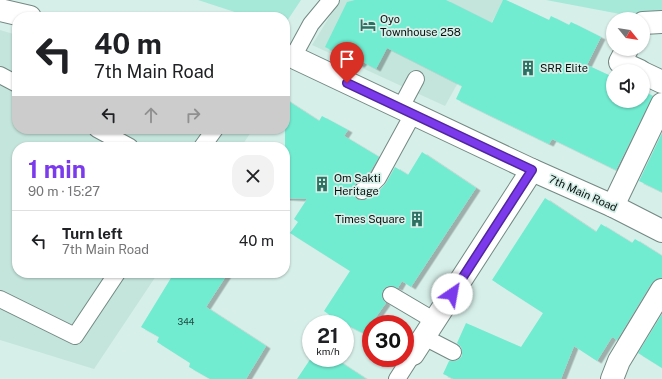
<!DOCTYPE html>
<meta charset="utf-8">
<style>
:root{--surface:#fff;--page:#f2f2f2;--text:#202124;--muted:#757577;--line:#e0e0e0;--accent:#7c3aed}
body{margin:0;font-family:"Public Sans",sans-serif;background:var(--page);color:var(--text);height:100vh;display:flex;flex-direction:column;font-size:15px;white-space:nowrap}
*{box-sizing:border-box;margin:0}
p{font-size:13px;color:var(--muted)}
.icon{flex:none;width:22px;height:22px;fill:none;stroke:currentColor;stroke-width:2;stroke-linecap:round;stroke-linejoin:round}
.map{position:relative;flex:1;overflow:hidden}
.sheet{position:absolute;left:12px;top:142px;width:278px;height:136px;display:flex;flex-direction:column;background:var(--surface);border-radius:16px;box-shadow:0 1px 3px #0004}
.sheet>*{flex:none}
.top-card{position:absolute;left:12px;top:12px;width:278px;height:122px;border-radius:16px;box-shadow:0 1px 3px #0004;background:#fff;color:var(--text);overflow:hidden}
.needle{width:26px;rotate:120deg}
.buttons{position:absolute;left:606px;top:12px;display:grid;gap:8px}
.buttons a{display:grid;place-items:center;width:44px;height:44px;border-radius:50%;background:var(--surface);box-shadow:0 1px 3px #0004;font-size:20px}
.speed{position:absolute;left:302px;top:315px;display:flex;gap:8px;font-size:20px;font-weight:700;text-align:center}
.speed>*{display:grid;place-content:center;width:52px;height:52px;border-radius:50%;background:var(--surface);box-shadow:0 1px 3px #0004;line-height:1}
.speed small{font-size:10px;font-weight:400}
.speed .limit{border:6px solid #d22;background:#fff;color:#111}
.pin{position:absolute;display:grid;place-items:center;width:34px;height:34px;color:#fff;margin:-41px -17px;border-radius:50% 50% 50% 0;rotate:-45deg;box-shadow:0 0 4px #0007}
.pin .icon{rotate:45deg}
.me{position:absolute;width:44px;margin:-22px;rotate:33deg;stroke-linejoin:round;filter:drop-shadow(0 0 3px #0008)}
.turn{display:flex;align-items:center;gap:14px;height:84px;padding:0 16px;font-size:18px}
.turn .icon{width:52px;height:52px;stroke-width:2.5}
.turn b{display:block;font-size:28px;line-height:34px}
.lanes{display:flex;align-items:center;height:38px;padding:0 16px;background:#0003;justify-content:center;gap:20px;direction:ltr}
.lanes .off{opacity:.35}
.round{display:grid;place-items:center;flex:none;width:42px;height:42px;border-radius:16px;background:var(--page)}
.overview{display:flex;align-items:center;justify-content:space-between;height:68px;padding:0 16px}
h1{font-size:24px;font-weight:700;line-height:30px;color:var(--accent)}
ul{padding:0;list-style:none}
li{display:flex;align-items:center;gap:12px;height:60px;padding:0 16px;border-top:1px solid var(--line)}
li div{flex:1}
li b{display:block;font-size:15px}
li em{font-style:normal}
.map>svg:first-child{display:block}
</style>
<div class="map">
<svg width="662" height="379" viewBox="0 0 662 379">
<defs>
<filter id="shadow"><feDropShadow dx="4.5" dy="2.5" stdDeviation="0" flood-color="#0004"/></filter>
</defs>
<rect width="100%" height="100%" fill="#d7efe9"/>
<g fill="#c4e5dc">
<polygon points="340,0 504,0 445,106 312,45"/>
<polygon points="0,30 17,35 17,129 253,129 241,147 17,147 17,273 158,273 94,369 0,340"/>
</g>
<g fill="#a6e9d8">
<polygon points="198,0 301,0 285,24 285,17 250,17"/>
<polygon points="546,0 662,0 662,12 620,14"/>
</g>
<g fill="#71ecd1" filter="url(#shadow)">
<polygon points="355,0 446,0 492,23 503,0 506,0 549,20 551,16 569,25 571,22 601,37 587,65 613,77 613,101 643,101 643,91 653,96 616,170 552,139 549,144 456,99 462,86 387,48 376,69 363,62 360,65 325,47 347,2"/>
<polygon points="285,99 319,121 322,116 348,130 344,136 379,157 370,172 353,187 353,191 354,196 358,200 362,200 367,199 378,192 386,183 395,167 408,175 422,152 476,188 411,287 402,281 398,288 391,286 386,287 383,290 382,295 383,300 386,303 371,324 371,337 335,319 324,311 350,271 290,233 298,222 294,219 307,199 285,198"/>
<polygon points="662,133 662,192 639,181"/>
<polygon points="545,198 596,232 601,224 632,243 635,239 662,256 662,278 656,279 651,284 617,340 612,337 597,361 574,346 561,379 454,379 443,374 449,361 454,361 458,360 462,356 462,352 461,347 457,343 466,323 521,347 543,313 492,280"/>
<polygon points="174,273 228,273 206,307 266,346 246,379 210,379 189,367 190,363 157,342 159,337 141,327"/>
<polygon points="662,314 662,368 638,353"/>
<polygon points="311,358 334,358 366,379 297,379"/>
</g>
<g fill="none" stroke-linecap="round" stroke-linejoin="round">
<defs>
<g id="service">
<polyline points="293,57 311,24 331,0"/>
<polyline points="0,75 17,84"/>
<polyline points="400,109 416,79"/>
<polyline points="97,129 130,147"/>
<polyline points="202,147 215,129"/>
<polyline points="362,191 371,185 378,178 413,114"/>
<polyline points="391,295 435,321"/>
<polyline points="0,299 75,336 117,273"/>
<polyline points="424,337 453,352"/>
<polyline points="397,379 413,354"/>
</g>
<g id="minor">
<polyline points="0,10 30,17"/>
<polyline points="643,23 662,22"/>
<polyline points="627,49 620,62 640,71"/>
<polyline points="285,56 293,57 532,170 613,206 662,231"/>
<polyline points="643,73 662,82"/>
<polyline points="613,206 662,104"/>
<polyline points="413,354 532,170"/>
<polyline points="612,379 619,361 662,290"/>
</g>
</defs>
<use href="#service" stroke="#738883" stroke-width="18"/>
<use href="#minor" stroke="#738883" stroke-width="24"/>
<use href="#service" stroke="#fff" stroke-width="16"/>
<use href="#minor" stroke="#fff" stroke-width="22"/>
</g>
<g fill="none" stroke-linecap="round" stroke-linejoin="round">
<defs>
<polyline id="route" points="347,83 532,170 452,294"/>
</defs>
<use href="#route" stroke="#51269a" stroke-width="10"/>
<use href="#route" stroke="#7c3aed" stroke-width="7"/>
</g>
<defs>
<symbol id="hotel-bare" viewBox="-9 -9 18 18"><path d="M-6-4.5h1.5V1H6V5H4.5V3h-9V5H-6ZM-4 0a1.8 1.8 0 1 1 3.6 0ZM.5 0V-2.5h3Q6-2.5 6 0Z" fill="#2d7062" stroke="#d7efe9" stroke-width="2.5" paint-order="stroke"/></symbol>
<symbol id="building-bare" viewBox="-9 -9 18 18"><path d="M-4-6H4V6H1V3H-1V6H-4ZM-2.5-4.3h1.7v1.8h-1.7ZM.8-4.3h1.7v1.8H.8ZM-2.5-1h1.7V.8h-1.7ZM.8-1h1.7V.8H.8Z" fill="#2d7062" stroke="#d7efe9" stroke-width="2.5" paint-order="stroke"/></symbol>
</defs>
<g fill-rule="evenodd">
<use href="#hotel-bare" x="357" y="14" width="22" height="22"/>
<use href="#building-bare" x="517" y="57" width="22" height="22"/>
<use href="#building-bare" x="311" y="173" width="22" height="22"/>
<use href="#building-bare" x="406" y="208" width="22" height="22"/>
</g>
<g text-anchor="middle" dominant-baseline="central" stroke-width="3.5" stroke-linejoin="round" paint-order="stroke">
<g font-size="9" fill="#22473f">
<text x="186" y="321">344</text>
</g>
<g font-size="11" fill="#08100e" stroke="#d7efe9" text-anchor="start">
<text x="380" y="19">Oyo<tspan x="380" dy="13">Townhouse 258</tspan></text>
<text x="540" y="68">SRR Elite</text>
<text x="334" y="178">Om Sakti<tspan x="334" dy="13">Heritage</tspan></text>
<text x="405" y="219" text-anchor="end">Times Square</text>
</g>
<g font-size="11" fill="#08100e" stroke="#d7efe9">
<text transform="translate(583 193) rotate(24)">7th Main Road</text>
</g>
</g>
</svg>
<div class="buttons">
<a><svg class="needle" viewBox="-14 -14 28 28"><path d="M0-13l5 13h-10z" fill="#e53935"/><path d="M0 13l5-13h-10z" fill="#757577"/></svg></a>
<a><svg class="icon" aria-label="sound" viewBox="0 0 24 24"><path d="M4 9h4l5-4v14l-5-4H4zM17 9q2 3 0 6"/></svg></a>
</div>
<div class="speed"><div>21<small>km/h</small></div><div class="limit">30</div></div>
<div class="pin" style="left:347px;top:83px;background:#d93025"><svg class="icon" aria-label="arrive" viewBox="0 0 24 24"><path d="M6 21V4h12l-3 4 3 4H6"/></svg></div>
<svg class="me" style="left:452px;top:294px" viewBox="-20 -20 40 40"><circle r="19" fill="#fff"/><path d="M0-13L10 11 0 6-10 11z" fill="#7c3aed"/></svg>
<div class="top-card">
<div class="turn"><svg class="icon" aria-label="left" viewBox="0 0 24 24"><path d="M17 20v-9H6M10 6l-5 5 5 5"/></svg><div><b>40 m</b>7th Main Road</div></div>
<div class="lanes"><svg class="icon" aria-label="left" viewBox="0 0 24 24"><path d="M17 20v-9H6M10 6l-5 5 5 5"/></svg><svg class="icon off" aria-label="ahead" viewBox="0 0 24 24"><path d="M12 20V5M6 11l6-6 6 6"/></svg><svg class="icon off" aria-label="right" viewBox="0 0 24 24"><path d="M7 20v-9h11M14 6l5 5-5 5"/></svg></div>
</div>
<section class="sheet">
<div class="overview"><div><h1>1 min</h1><p>90 m · 15:27</p></div><a class="round"><svg class="icon" aria-label="close" viewBox="0 0 24 24"><path d="M6 6l12 12M18 6L6 18"/></svg></a></div>
<ul>
<li><svg class="icon" aria-label="left" viewBox="0 0 24 24"><path d="M17 20v-9H6M10 6l-5 5 5 5"/></svg><div><b>Turn left</b><p>7th Main Road</p></div><em>40 m</em></li>
</ul>
</section>
</div>
